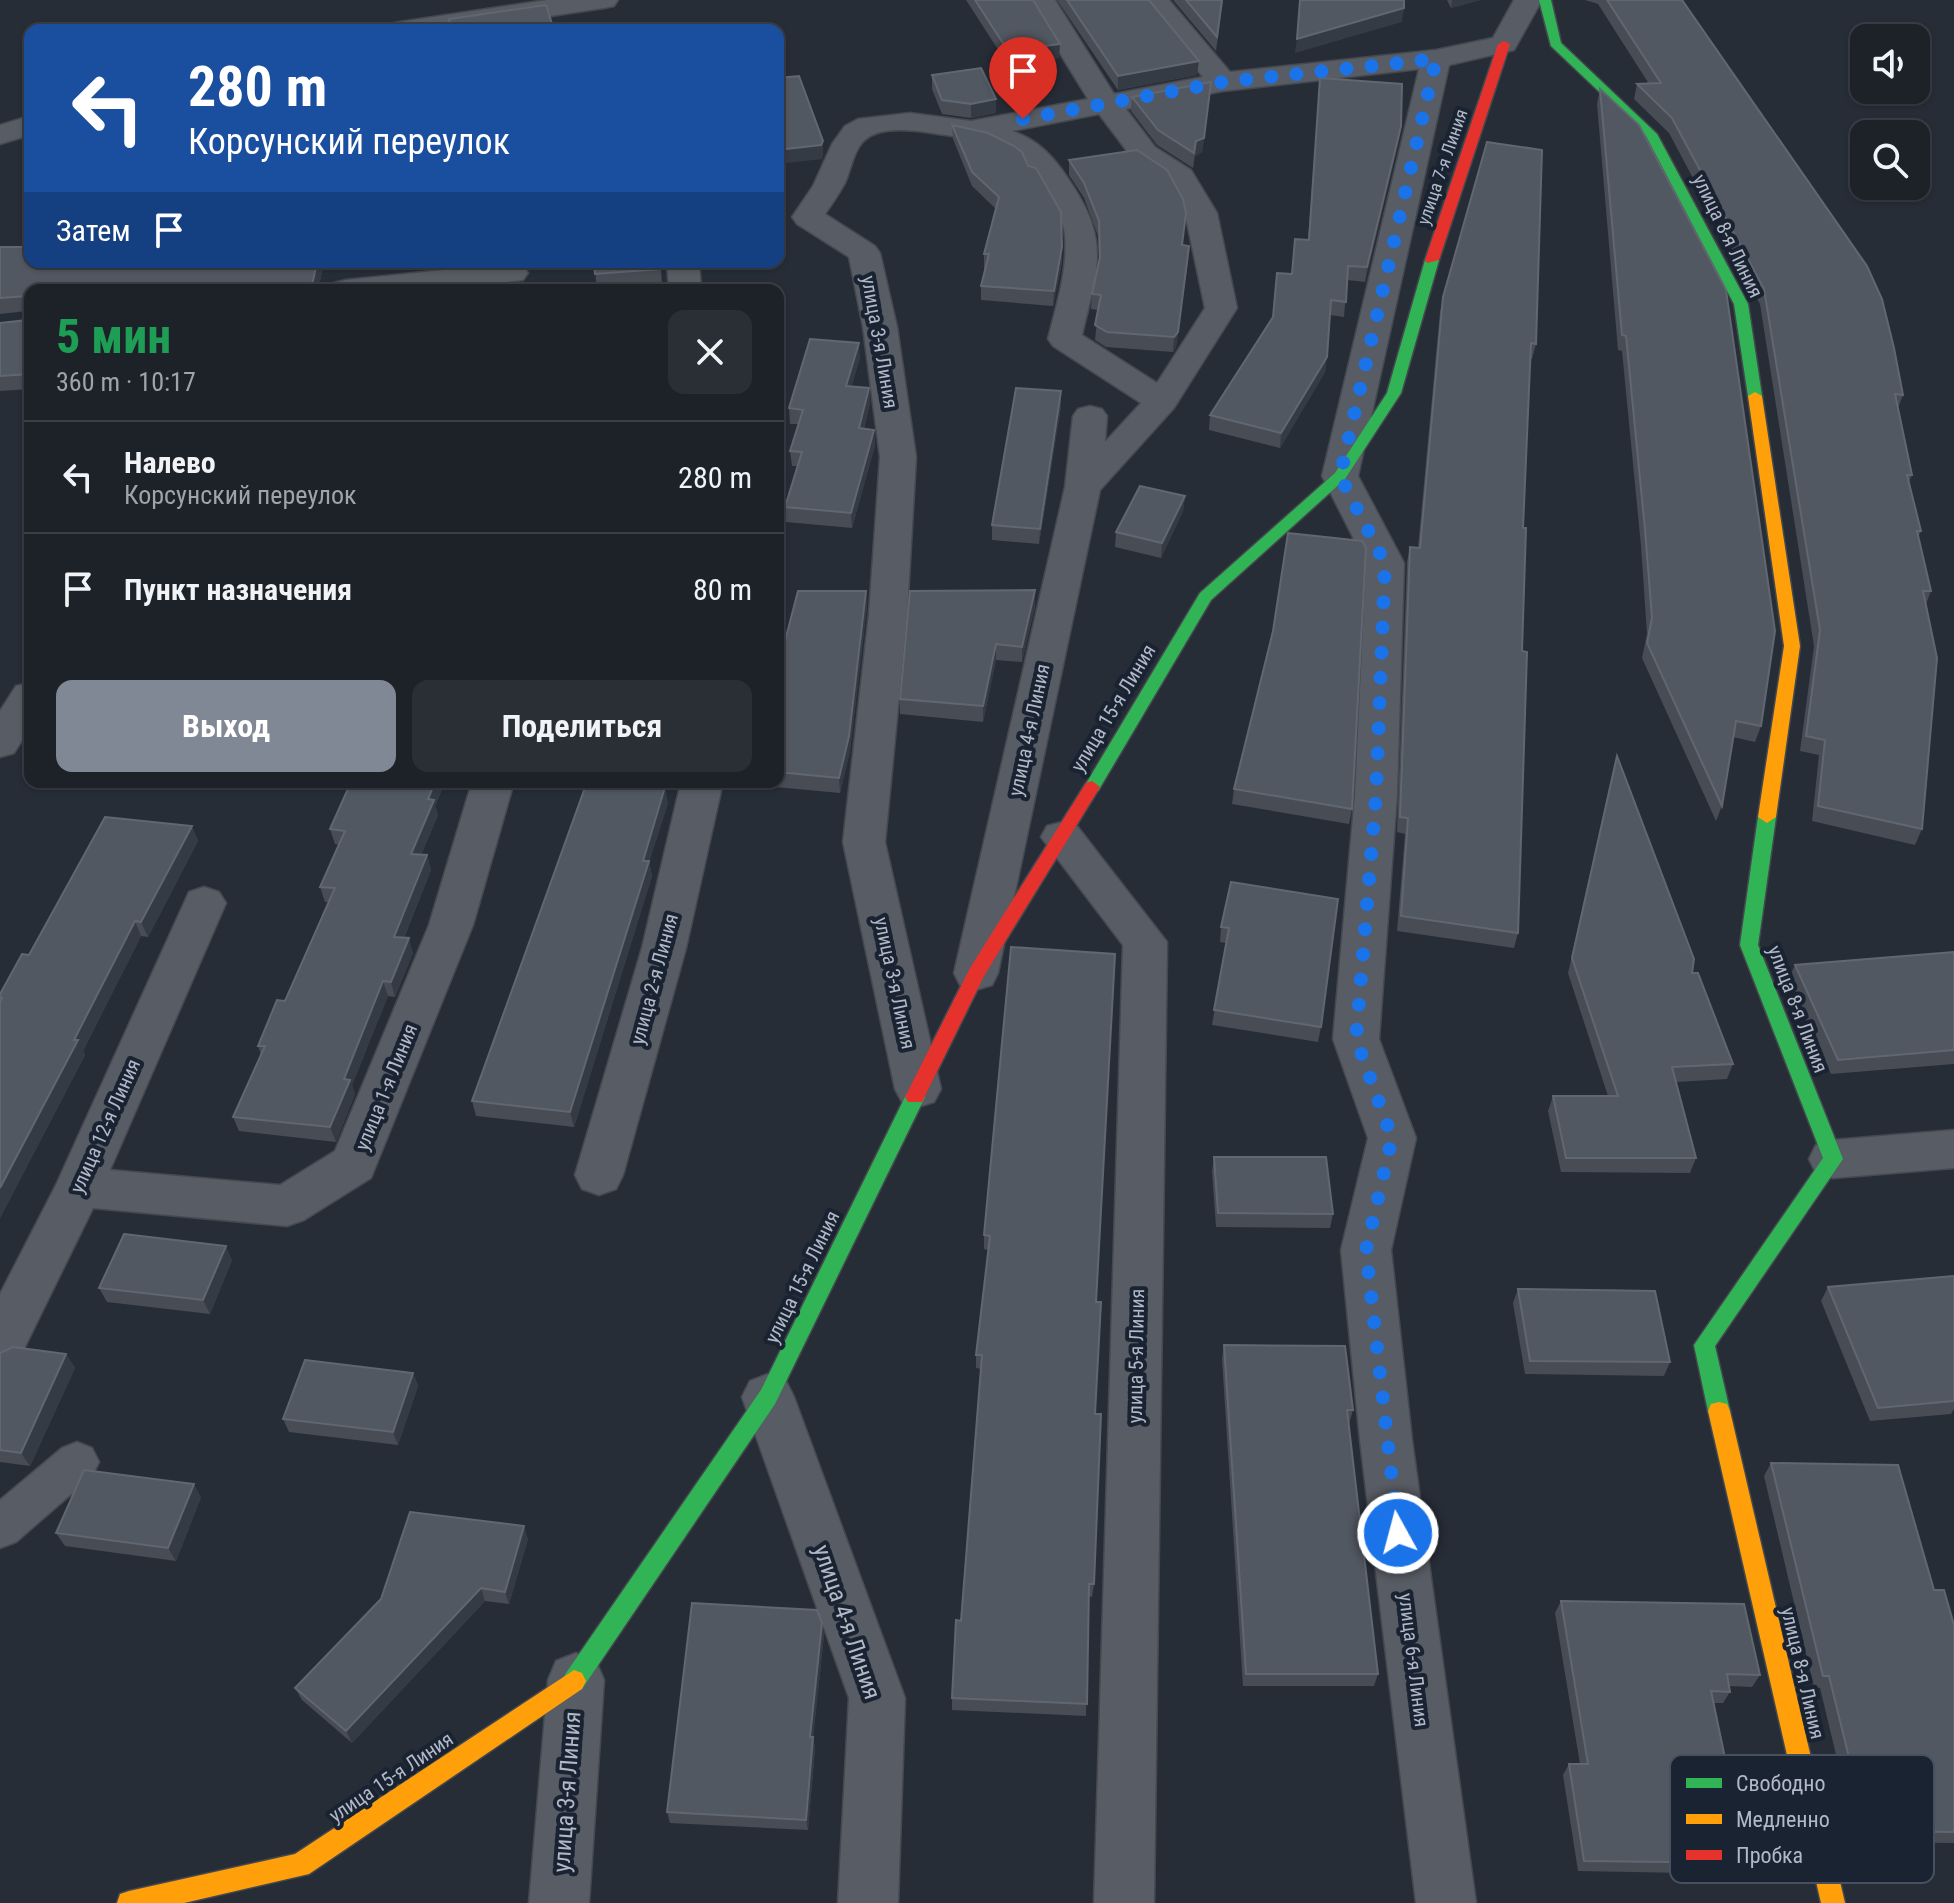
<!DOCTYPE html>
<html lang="ru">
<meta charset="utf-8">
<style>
:root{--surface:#1d2229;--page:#2a2f35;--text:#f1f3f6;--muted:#a0a4a8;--line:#3b3f46;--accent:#818895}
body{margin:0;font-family:"Roboto Condensed",sans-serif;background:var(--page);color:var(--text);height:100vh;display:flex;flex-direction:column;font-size:30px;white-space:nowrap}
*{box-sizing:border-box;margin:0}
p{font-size:26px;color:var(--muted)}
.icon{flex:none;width:44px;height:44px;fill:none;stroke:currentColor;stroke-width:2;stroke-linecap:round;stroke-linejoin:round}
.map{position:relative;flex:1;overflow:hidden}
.panel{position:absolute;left:24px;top:284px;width:760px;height:504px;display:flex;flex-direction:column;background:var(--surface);border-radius:16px;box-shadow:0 2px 6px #0004,0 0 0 2px var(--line)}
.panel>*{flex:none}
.hud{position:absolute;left:24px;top:24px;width:760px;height:244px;border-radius:16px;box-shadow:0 2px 6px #0004,0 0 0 2px var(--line);background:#1a4fa0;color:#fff;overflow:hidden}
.buttons{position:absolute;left:1850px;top:24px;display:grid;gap:16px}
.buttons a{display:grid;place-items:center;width:80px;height:80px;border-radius:16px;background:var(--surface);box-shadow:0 2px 6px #0004,0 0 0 2px var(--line);font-size:40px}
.pin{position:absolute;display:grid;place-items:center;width:68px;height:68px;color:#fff;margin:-82px -34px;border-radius:50% 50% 50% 0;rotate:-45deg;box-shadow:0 0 8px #0007}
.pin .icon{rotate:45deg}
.me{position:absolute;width:88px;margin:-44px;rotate:353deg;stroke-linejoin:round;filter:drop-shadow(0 0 6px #0008)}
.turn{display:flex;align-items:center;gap:28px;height:168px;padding:0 32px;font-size:36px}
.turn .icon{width:104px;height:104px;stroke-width:2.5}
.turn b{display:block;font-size:56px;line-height:68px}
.then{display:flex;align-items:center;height:76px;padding:0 32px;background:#0003;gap:16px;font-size:30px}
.round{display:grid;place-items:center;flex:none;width:84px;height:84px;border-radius:16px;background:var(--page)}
.overview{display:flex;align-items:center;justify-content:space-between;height:136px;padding:0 32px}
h1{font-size:48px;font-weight:700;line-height:60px;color:#1e9e55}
.button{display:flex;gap:16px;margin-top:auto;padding:16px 32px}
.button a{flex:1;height:92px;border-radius:16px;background:var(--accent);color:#fff;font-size:32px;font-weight:700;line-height:92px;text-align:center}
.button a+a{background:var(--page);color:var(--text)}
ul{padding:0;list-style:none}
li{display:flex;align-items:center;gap:24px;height:112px;padding:0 32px;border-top:2px solid var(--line)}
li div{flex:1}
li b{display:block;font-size:30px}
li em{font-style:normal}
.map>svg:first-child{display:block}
</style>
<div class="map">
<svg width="1954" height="1903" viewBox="0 0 1954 1903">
<rect width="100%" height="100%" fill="#272d37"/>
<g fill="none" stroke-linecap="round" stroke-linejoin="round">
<defs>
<polygon id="lane" points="77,1442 92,1448 99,1462 92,1476 16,1542 0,1548 0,1500 62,1448"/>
<g id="street">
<polygon points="547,0 618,0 614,6 604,8 457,30 386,30 390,24 400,22"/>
<path d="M1027,0H1055L1114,94L1203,77L1140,0H1169L1230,72L1436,50L1493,38L1514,0H1542L1514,50L1449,65L1358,476L1404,563L1397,795L1379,1039L1416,1138L1391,1250L1412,1440L1476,1903H1416L1360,1440L1341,1250L1368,1138L1333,1039L1355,795L1366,563L1322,476L1419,69L1223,91L1126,109L1155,147L1191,170L1217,213L1237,308L1174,408L1100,490L998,973L992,985L976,990L960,985L954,973L1065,487L1073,416L1078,409L1090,406L1102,409L1107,416L1105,442L1141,403L1053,346L1048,339C1056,306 1068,270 1065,236C1064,222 1057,209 1049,197C1021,149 991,141 938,134C917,131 883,125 866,139C854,148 851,170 845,183C839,194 832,204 825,214L875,246L880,253L897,327L916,457L907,614L885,842L941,1089L934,1102L918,1107L902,1102L895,1089L843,842L869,614L880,457L863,327L849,257L797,224L792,217L813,186L832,144L845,126L858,119L910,113L971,121L1088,99ZM1099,114L1133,159L1168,183L1185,213L1205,308L1157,383L1082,335C1098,266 1111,240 1067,177C1053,156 1037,139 1012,131Z"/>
<polygon points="30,116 30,135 0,144 0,125"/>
<polygon points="667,262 699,262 701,290 669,290"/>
<polygon points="512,263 523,266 528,273 523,280 441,290 330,290 334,283 346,280"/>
<polygon points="30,683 30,728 14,753 0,757 0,711 16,686"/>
<polygon points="472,782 514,782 473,925 371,1178 304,1220 287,1226 93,1208 18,1361 0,1367 0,1294 56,1185 189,892 204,887 219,892 226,903 110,1170 280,1185 335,1151 429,925"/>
<polygon points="681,782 723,782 686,948 623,1175 616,1189 599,1195 582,1189 575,1175 642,948"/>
<polygon points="1062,822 1077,826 1167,942 1154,1903 1094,1903 1123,945 1041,837 1047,826"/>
<polygon points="1954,1130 1954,1168 1833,1178 1816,1173 1809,1159 1816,1145 1833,1140"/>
<polygon points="768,1374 786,1381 794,1397 905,1698 898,1903 838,1903 849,1698 742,1397 750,1381"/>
<polygon points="576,1653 596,1661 604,1680 589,1903 529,1903 548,1680 556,1661"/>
</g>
<g id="fast">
<polygon points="1539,0 1551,0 1561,43 1657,134 1748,304 1762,396 1760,399 1750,399 1748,396 1734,304 1646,136 1551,46"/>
<polygon points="1432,256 1439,260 1401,393 1345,479 1211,600 1098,791 1086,791 1084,787 1200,593 1335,473 1387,393 1425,260"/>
<polygon points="1767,811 1776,817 1758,945 1843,1159 1715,1346 1730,1411 1727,1418 1719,1420 1711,1418 1708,1411 1694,1345 1823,1158 1740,945 1758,817"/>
<polygon points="915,1089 922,1092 925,1097 775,1404 582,1689 574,1692 566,1689 562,1681 566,1673 761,1390 905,1097 908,1092"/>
</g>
<g id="slow">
<polygon points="1755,392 1762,396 1800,646 1776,817 1767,823 1758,817 1784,646 1748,396"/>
<polygon points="1719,1402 1727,1404 1730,1411 1845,1903 1821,1903 1708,1411 1711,1404"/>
<polygon points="574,1670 582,1673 586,1681 582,1689 309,1874 184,1903 117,1903 120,1894 129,1891 295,1854"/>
</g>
<g id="jam">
<polygon points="1504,41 1510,44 1439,260 1427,263 1425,260 1498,44"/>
<polygon points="1092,781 1100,787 984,976 922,1102 908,1102 905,1097 970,968 1086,783"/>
</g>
</defs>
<use href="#lane" stroke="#44484f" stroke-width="3"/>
<use href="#street" stroke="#44484f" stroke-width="3"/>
<use href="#fast" stroke="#44484f" stroke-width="3"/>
<use href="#slow" stroke="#44484f" stroke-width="3"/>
<use href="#jam" stroke="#44484f" stroke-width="3"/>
<use href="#lane" fill="#585c64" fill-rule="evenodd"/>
<use href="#street" fill="#585c64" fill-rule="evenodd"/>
<use href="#fast" fill="#30b455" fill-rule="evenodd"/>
<use href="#slow" fill="#ff9f0a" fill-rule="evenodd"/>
<use href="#jam" fill="#e5322d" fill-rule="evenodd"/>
</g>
<g fill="#474c55">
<polygon points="966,0 1033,0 1059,58 1008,65"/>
<polygon points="1057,0 1149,0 1197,75 1118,90"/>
<polygon points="1173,0 1223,0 1216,51"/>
<polygon points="1447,0 1480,0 1451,8"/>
<polygon points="1585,0 1682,0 1903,395 1898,408 1912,475 1909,482 1921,531 1918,537 1931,591 1926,604 1922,829 1915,845 1812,821 1819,755 1800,751 1814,646 1760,304 1669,133 1634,99 1637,84 1649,84 1598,4"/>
<polygon points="932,75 996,113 971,118 942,114 932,89"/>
<polygon points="1320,78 1401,126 1399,140 1365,282 1347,280 1344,317 1330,315 1325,372 1280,448 1209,430 1210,415 1273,317 1291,274 1308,240"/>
<polygon points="1600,89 1761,726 1755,742 1733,737 1722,806 1716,821 1642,658 1647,634 1641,546 1622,351 1618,350 1597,104"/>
<polygon points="1210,96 1202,152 1195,156 1193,168 1157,145 1131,111 1132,97"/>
<polygon points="952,125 1062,262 1053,306 981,300 981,286 985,269 984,269 984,254 996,209 972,186 953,139"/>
<polygon points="1069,160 1186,213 1182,246 1189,246 1188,261 1176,347 1173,352 1106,347 1095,340 1098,310 1091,309 1092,294 1099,261 1098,236 1084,198 1069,175"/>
<polygon points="0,247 30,262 324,262 318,290 30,290 30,389 0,391 0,323 27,320 27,311 0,314"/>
<polygon points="594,262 661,269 662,284 597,289"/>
<polygon points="1443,297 1536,344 1532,359 1530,359 1523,528 1518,933 1514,948 1397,931 1405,834 1397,832 1407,562 1410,547 1418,548 1440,312"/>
<polygon points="860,358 851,387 869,388 870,403 864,429 874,430 875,445 852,528 786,522 785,507 797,466 792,466 790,451 799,424 790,424 789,408"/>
<polygon points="1061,391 1061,406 1039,544 992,540 992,525"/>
<polygon points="1185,496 1183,511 1161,558 1115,547 1116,532"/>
<polygon points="866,591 867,606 850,751 840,793 753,785 753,782 778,782 778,668"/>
<polygon points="1035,606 1022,662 996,660 983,722 900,714 900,699"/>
<polygon points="1617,756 1692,973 1733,1064 1727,1079 1676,1082 1696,1158 1690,1173 1561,1172 1548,1111 1553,1096 1608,1096 1568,973 1613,771"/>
<polygon points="93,782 176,782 172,790"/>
<polygon points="351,782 445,782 435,806 438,815 421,855 427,855 431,870 404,938 413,953 395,997 388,996 352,1085 355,1094 336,1142 239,1131 233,1117 261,1055 258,1046 285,1001 328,902 325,902 320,887 339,845 335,844 330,829"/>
<polygon points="1234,789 1352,809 1349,824 1232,804"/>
<polygon points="668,803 649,862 652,876 574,1127 476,1116 472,1101"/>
<polygon points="192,826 198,841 148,937 141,936 83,1051 85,1055 0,1218 0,994 29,955"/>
<polygon points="1231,882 1321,1027 1318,1042 1212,1025 1226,943 1220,942 1221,927"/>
<polygon points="1011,947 1096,1302 1094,1584 1092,1597 1089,1596 1086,1716 952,1710 952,1698 961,1621 981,1369 976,1368 976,1355 988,1250 984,1249 984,1235"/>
<polygon points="1954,952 1954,1064 1831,1074 1788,980 1795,965"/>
<polygon points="1214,1157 1333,1214 1330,1228 1216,1227 1212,1171"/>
<polygon points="232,1260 210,1314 107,1302 99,1288"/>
<polygon points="1954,1276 1954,1409 1951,1414 1870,1421 1821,1301 1828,1287"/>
<polygon points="1518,1289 1670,1362 1664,1376 1525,1374 1513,1303"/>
<polygon points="1224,1345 1353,1410 1349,1424 1378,1674 1374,1686 1243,1686 1222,1359"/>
<polygon points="0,1353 66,1354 75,1368 30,1466 0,1462"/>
<polygon points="413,1373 418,1386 398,1445 289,1432 283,1419"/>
<polygon points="1771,1463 1934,1590 1954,1625 1954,1843 1857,1842 1820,1688 1814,1687 1764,1476"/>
<polygon points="201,1497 176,1561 65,1546 56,1533"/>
<polygon points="528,1539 509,1604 485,1601 352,1743 302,1700 295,1688"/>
<polygon points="1561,1601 1760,1675 1752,1687 1729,1686 1730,1692 1723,1703 1714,1703 1747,1863 1739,1874 1578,1871 1563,1775 1569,1764 1580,1764 1555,1613"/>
<polygon points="822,1623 824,1635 813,1737 815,1749 808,1830 670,1823 667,1812"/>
</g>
<g fill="#353b44">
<polygon points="1452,0 1480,0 1451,8"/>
<polygon points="1404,8 1402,22 1295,53 1297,39"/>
<polygon points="1060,44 1059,58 1008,65 1008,51"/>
<polygon points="1199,61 1197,75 1118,90 1118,76"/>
<polygon points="1211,82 1202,152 1195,156 1193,168 1196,141"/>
<polygon points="996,99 996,113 971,118 971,104"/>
<polygon points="1401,126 1399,140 1365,282 1367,267"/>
<polygon points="823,141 823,156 822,159 778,164 778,150"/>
<polygon points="1189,246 1176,347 1173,352 1174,337"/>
<polygon points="1062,247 1062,262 1053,306 1054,291"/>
<polygon points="317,262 324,262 318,290 311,290"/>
<polygon points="859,343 860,358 847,402 846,386"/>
<polygon points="1327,357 1325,372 1280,448 1281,433"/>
<polygon points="869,388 870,403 860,444 859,428"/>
<polygon points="1061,391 1061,406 1039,544 1040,529"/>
<polygon points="874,430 875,445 852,528 851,513"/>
<polygon points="1185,496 1183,511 1161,558 1162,543"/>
<polygon points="1035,590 1035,606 1022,662 1022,647"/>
<polygon points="866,591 867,606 850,751 840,793 839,778"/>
<polygon points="996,644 996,660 983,722 983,706"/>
<polygon points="169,782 176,782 172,790"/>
<polygon points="435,782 445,782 435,806 438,815 415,869 411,854 428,799"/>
<polygon points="665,787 668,803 649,862 652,876 574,1127 570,1112 643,861"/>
<polygon points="192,826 198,841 148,937 141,922"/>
<polygon points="427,855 431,870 398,952 394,937"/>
<polygon points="135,921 141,936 83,1051 85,1055 0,1218 0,1188 74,1040"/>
<polygon points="409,938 413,953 395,997 391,982"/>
<polygon points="383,981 388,996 352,1085 355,1094 336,1142 330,1127 344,1079"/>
<polygon points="226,1246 232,1260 210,1314 203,1300"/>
<polygon points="66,1354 75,1368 30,1466 21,1453"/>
<polygon points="413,1373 418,1386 398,1445 393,1432"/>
<polygon points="194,1484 201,1497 176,1561 168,1548"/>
<polygon points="524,1526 528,1539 509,1604 505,1592"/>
<polygon points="481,1588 485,1601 352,1743 346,1731"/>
<polygon points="822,1623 824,1635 812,1749 810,1737"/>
<polygon points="813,1737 815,1749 808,1830 806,1820"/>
</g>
<g fill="#525861" stroke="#616771" stroke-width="2">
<polygon points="975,0 1033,0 1060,44 1008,51"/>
<polygon points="1067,0 1149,0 1199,61 1118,76"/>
<polygon points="1186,0 1222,0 1217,37"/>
<polygon points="1300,0 1404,0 1404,8 1297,39"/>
<polygon points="1607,0 1682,0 1867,266 1882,299 1894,348 1903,395 1895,394 1912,475 1907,475 1921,531 1917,531 1931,591 1923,591 1937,658 1922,829 1818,806 1825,740 1806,736 1820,630 1764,289 1672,118 1637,84 1661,83"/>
<polygon points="546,5 554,30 451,30 449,19"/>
<polygon points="981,68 996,99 971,104 942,100 932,75"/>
<polygon points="799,76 823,141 821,145 778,150 778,78"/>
<polygon points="1320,78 1402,84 1401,126 1367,267 1348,266 1346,302 1331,300 1327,357 1281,433 1210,415 1273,317 1277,273 1292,274 1295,239 1309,240"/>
<polygon points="1211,82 1204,138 1196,141 1194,153 1158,130 1132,97"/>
<polygon points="1600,89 1639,125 1726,290 1775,631 1761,726 1736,721 1722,806 1647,643 1652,618 1645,530 1626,336 1622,335"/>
<polygon points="952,125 988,133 1014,146 1022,152 1028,166 1036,168 1061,212 1062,247 1054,291 981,286 989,254 984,254 999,197 972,172"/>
<polygon points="1487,142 1542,150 1536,344 1531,343 1523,528 1526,528 1522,651 1527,652 1518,933 1401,916 1408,818 1400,817 1410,547 1420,548 1443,297"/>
<polygon points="1137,150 1167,170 1183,199 1186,213 1182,245 1189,246 1178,332 1174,337 1107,332 1095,325 1101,295 1092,294 1100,257 1099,221 1084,183 1069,160"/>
<polygon points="0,247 30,247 30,262 317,262 311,290 30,290 30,374 0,376 0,323 27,320 27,296 0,298"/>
<polygon points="594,262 659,262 661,269 595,274"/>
<polygon points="810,339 859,343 846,386 869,388 859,428 874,430 851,513 785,507 802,452 790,451 803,410 789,408"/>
<polygon points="1016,388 1061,391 1040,529 992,525"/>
<polygon points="1140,486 1185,496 1162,543 1116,532"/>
<polygon points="1288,533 1362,541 1366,548 1352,809 1234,789 1273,631"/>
<polygon points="1035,590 1022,647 996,644 983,706 900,699 910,591"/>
<polygon points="798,591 866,591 849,736 839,778 778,772 778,668"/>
<polygon points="1617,756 1694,959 1692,973 1698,973 1733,1064 1672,1067 1696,1158 1566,1158 1553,1096 1618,1096 1572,958"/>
<polygon points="351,782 435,782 428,799 434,800 411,854 427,855 394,937 409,938 391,982 383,981 344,1079 350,1080 330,1127 233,1117 265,1046 258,1046 277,1000 285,1001 335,888 320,887 345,831 330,829"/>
<polygon points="587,782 611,782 665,787 643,861 649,861 570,1112 472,1101"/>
<polygon points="105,817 192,826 141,922 135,921 74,1040 78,1040 0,1188 0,1002 2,998 0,998 0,994 22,954 29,955"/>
<polygon points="1231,882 1338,899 1321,1027 1214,1010 1229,928 1221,927"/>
<polygon points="1011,947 1115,954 1096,1302 1101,1302 1095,1414 1101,1414 1094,1584 1089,1584 1087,1704 952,1698 956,1620 961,1621 982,1355 976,1355 990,1236 984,1235"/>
<polygon points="1954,952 1954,1050 1838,1060 1795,965"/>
<polygon points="1214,1157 1326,1157 1333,1214 1218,1213"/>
<polygon points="124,1234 226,1246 203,1300 99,1288"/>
<polygon points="1954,1276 1954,1401 1878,1408 1828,1287"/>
<polygon points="1518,1289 1655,1291 1670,1362 1530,1361"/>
<polygon points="1224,1345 1345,1346 1353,1410 1347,1410 1378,1674 1246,1674"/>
<polygon points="13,1347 66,1354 21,1453 0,1450 0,1353"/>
<polygon points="305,1360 413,1373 393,1432 283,1419"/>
<polygon points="1771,1463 1898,1465 1934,1590 1944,1590 1954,1625 1954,1832 1867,1831 1829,1676 1823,1676"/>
<polygon points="84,1470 194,1484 168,1548 56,1533"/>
<polygon points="410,1512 524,1526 505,1592 481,1588 346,1731 295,1688 381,1599"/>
<polygon points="1561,1601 1744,1604 1760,1675 1727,1674 1730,1692 1711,1691 1747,1863 1584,1861 1569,1764 1588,1764"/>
<polygon points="692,1603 817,1610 822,1623 810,1737 813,1737 806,1820 667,1812"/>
</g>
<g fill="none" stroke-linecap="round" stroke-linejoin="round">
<polyline stroke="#1a73e8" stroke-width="14" stroke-dasharray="0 25.2" points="1023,119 1223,82 1436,59 1340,476 1385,563 1376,795 1356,1039 1392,1138 1366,1250 1398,1533"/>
</g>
<g text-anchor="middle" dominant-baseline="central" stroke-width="8" stroke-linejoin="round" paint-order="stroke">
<g font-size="18" fill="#b1b9c8" stroke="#1a2331">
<text transform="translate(1442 167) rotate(-71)">улица 7-я Линия</text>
</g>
<g font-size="20" fill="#b1b9c8" stroke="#1a2331">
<text transform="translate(1728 236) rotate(64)">улица 8-я Линия</text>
<text transform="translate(880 342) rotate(80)">улица 3-я Линия</text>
<text transform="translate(1113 708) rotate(-59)">улица 15-я Линия</text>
<text transform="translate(1029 730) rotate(-78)">улица 4-я Линия</text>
<text transform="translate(654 979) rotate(-75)">улица 2-я Линия</text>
<text transform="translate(895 983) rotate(78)">улица 3-я Линия</text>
<text transform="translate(1798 1009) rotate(69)">улица 8-я Линия</text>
<text transform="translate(386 1087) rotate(-68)">улица 1-я Линия</text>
<text transform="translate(105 1126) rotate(-66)">улица 12-я Линия</text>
<text transform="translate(802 1277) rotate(-64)">улица 15-я Линия</text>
<text transform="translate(1136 1356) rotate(-89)">улица 5-я Линия</text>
<text transform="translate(1414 1660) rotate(83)">улица 6-я Линия</text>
<text transform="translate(1803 1673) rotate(77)">улица 8-я Линия</text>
<text transform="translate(391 1777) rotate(-34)">улица 15-я Линия</text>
</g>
<g font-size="24" fill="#b1b9c8" stroke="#1a2331">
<text transform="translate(847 1622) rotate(71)">улица 4-я Линия</text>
<text transform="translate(567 1792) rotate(-86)">улица 3-я Линия</text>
</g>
</g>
<rect x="1670" y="1755" width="264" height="128" rx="12" fill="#1a2331" stroke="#47505e" stroke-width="2"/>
<rect x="1686" y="1778" width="36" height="10" fill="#30b455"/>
<rect x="1686" y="1814" width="36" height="10" fill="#ff9f0a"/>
<rect x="1686" y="1850" width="36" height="10" fill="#e5322d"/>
<g font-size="22" fill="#b1b9c8">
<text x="1736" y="1791">Свободно</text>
<text x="1736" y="1827">Медленно</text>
<text x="1736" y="1863">Пробка</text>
</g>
</svg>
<div class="buttons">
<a><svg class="icon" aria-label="sound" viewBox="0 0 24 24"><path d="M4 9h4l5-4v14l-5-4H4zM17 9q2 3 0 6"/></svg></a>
<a><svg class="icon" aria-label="search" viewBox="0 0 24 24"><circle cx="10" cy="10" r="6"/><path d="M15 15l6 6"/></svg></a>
</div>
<div class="pin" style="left:1023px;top:119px;background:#d93025"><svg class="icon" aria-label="arrive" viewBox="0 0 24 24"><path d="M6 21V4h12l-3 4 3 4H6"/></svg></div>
<svg class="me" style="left:1398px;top:1533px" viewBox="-20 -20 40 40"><circle r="17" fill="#1a73e8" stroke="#fff" stroke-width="3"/><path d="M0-11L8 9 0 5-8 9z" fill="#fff"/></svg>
<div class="hud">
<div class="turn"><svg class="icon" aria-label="left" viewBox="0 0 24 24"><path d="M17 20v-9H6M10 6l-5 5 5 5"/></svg><div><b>280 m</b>Корсунский переулок</div></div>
<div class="then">Затем<svg class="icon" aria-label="arrive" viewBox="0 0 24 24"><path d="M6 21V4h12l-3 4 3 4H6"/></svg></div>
</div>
<section class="panel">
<div class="overview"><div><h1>5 мин</h1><p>360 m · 10:17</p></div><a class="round"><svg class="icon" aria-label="close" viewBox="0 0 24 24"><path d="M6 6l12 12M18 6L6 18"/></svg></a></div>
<ul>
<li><svg class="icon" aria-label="left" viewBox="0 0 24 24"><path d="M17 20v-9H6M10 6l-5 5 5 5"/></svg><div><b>Налево</b><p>Корсунский переулок</p></div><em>280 m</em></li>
<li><svg class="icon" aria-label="arrive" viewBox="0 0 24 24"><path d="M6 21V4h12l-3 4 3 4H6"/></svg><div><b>Пункт назначения</b></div><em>80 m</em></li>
</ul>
<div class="button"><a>Выход</a><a>Поделиться</a></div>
</section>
</div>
